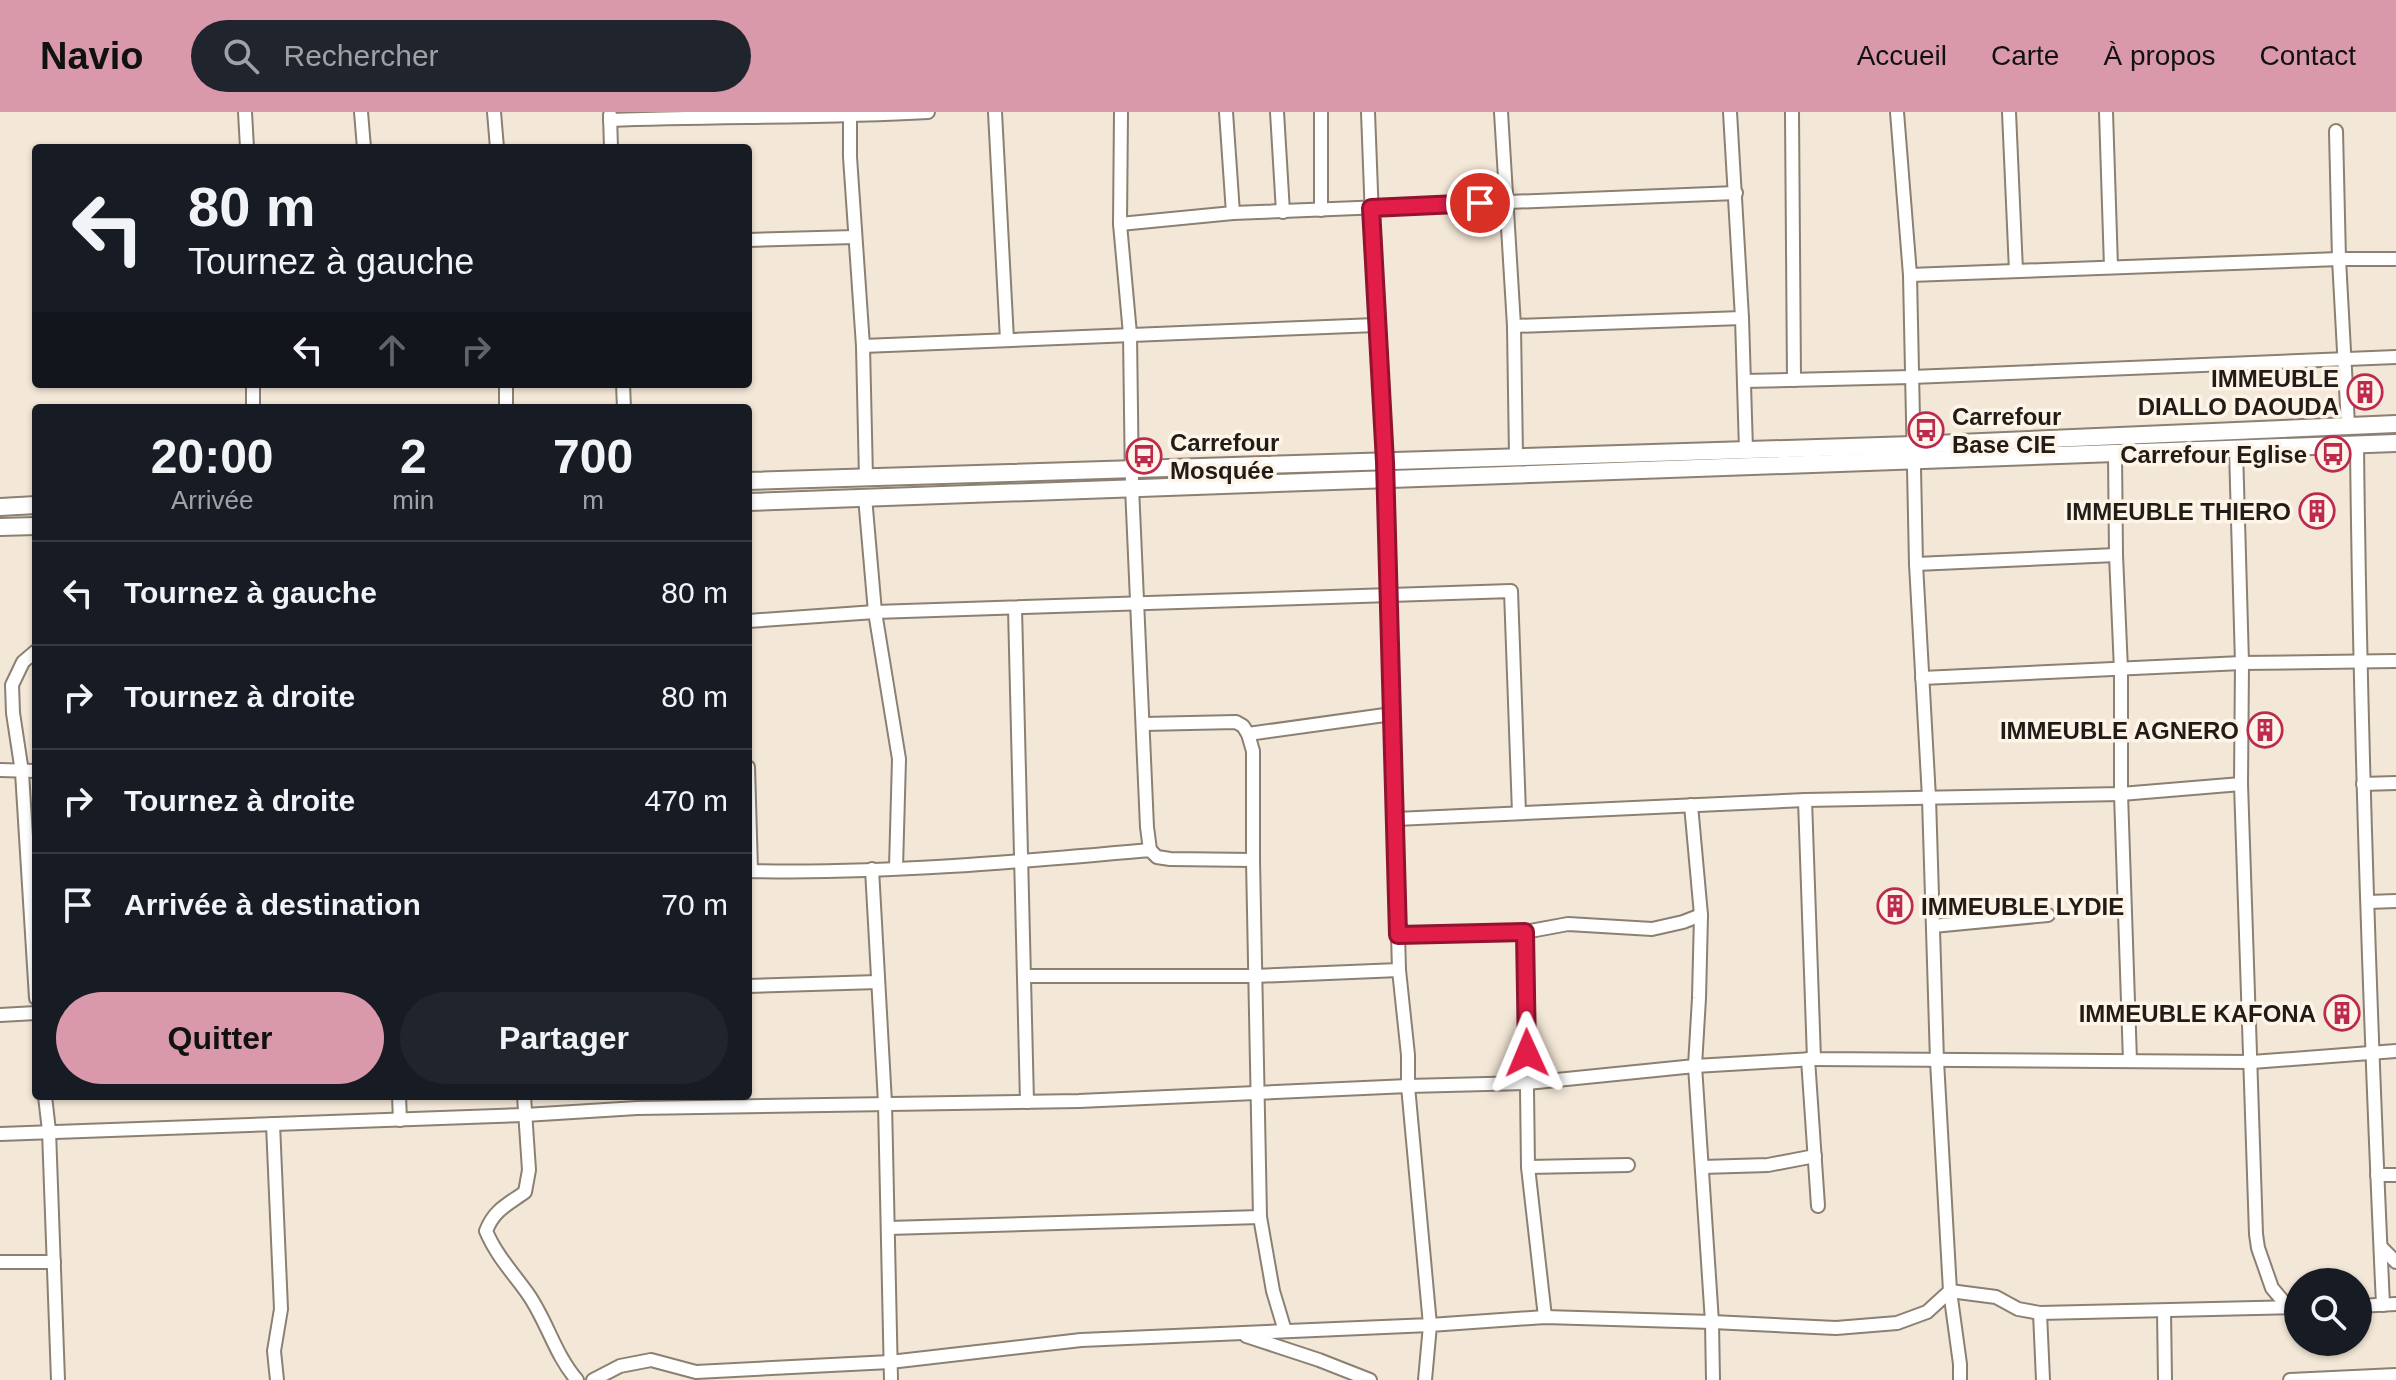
<!DOCTYPE html>
<html lang="fr">
<meta charset="utf-8">
<style>
:root{--surface:#171b24;--page:#20242c;--text:#f1f3f6;--muted:#9ea1a6;--line:#363941;--accent:#d999aa}
body{margin:0;font-family:Helvetica,sans-serif;background:var(--page);color:var(--text);height:100vh;display:flex;flex-direction:column;font-size:30px;white-space:nowrap}
*{box-sizing:border-box;margin:0}
p{font-size:26px;color:var(--muted)}
.icon{flex:none;width:44px;height:44px;fill:none;stroke:currentColor;stroke-width:2;stroke-linecap:round;stroke-linejoin:round}
.map{position:relative;flex:1;overflow:hidden}
.side{position:absolute;left:32px;top:292px;width:720px;height:696px;display:flex;flex-direction:column;background:var(--surface);border-radius:8px;box-shadow:0 2px 6px #0004}
.side>*{flex:none}
.guide{position:absolute;left:32px;top:32px;width:720px;height:244px;border-radius:8px;box-shadow:0 2px 6px #0004;background:#171b24;color:var(--text);overflow:hidden}
.controls{position:absolute;left:2284px;top:1156px;display:grid;gap:16px}
.controls a{display:grid;place-items:center;width:88px;height:88px;border-radius:50%;background:var(--surface);box-shadow:0 2px 6px #0004;font-size:40px}
.pin{position:absolute;display:grid;place-items:center;width:68px;height:68px;color:#fff;margin:-34px;border:4px solid #fff;border-radius:50%;box-shadow:0 2px 8px #0007}
.me{position:absolute;width:88px;margin:-44px;rotate:359deg;stroke-linejoin:round;filter:drop-shadow(0 0 6px #0008)}
.turn{display:flex;align-items:center;gap:28px;height:168px;padding:0 24px;font-size:36px}
.turn .icon{width:104px;height:104px;stroke-width:2.5}
.turn b{display:block;font-size:56px;line-height:68px}
.lanes{display:flex;align-items:center;height:76px;padding:0 24px;background:#0003;justify-content:center;gap:40px;direction:ltr}
.lanes .off{opacity:.35}
.eta{display:flex;justify-content:space-evenly;align-items:center;height:136px;text-align:center}
.eta b{font-size:48px;font-weight:700;line-height:56px}
.cta{display:flex;gap:16px;margin-top:auto;padding:16px 24px}
.cta a{flex:1;height:92px;border-radius:48px;background:var(--accent);color:#111;font-size:32px;font-weight:700;line-height:92px;text-align:center}
.cta a+a{background:var(--page);color:var(--text)}
ul{padding:0;list-style:none}
li{display:flex;align-items:center;gap:24px;height:104px;padding:0 24px;border-top:2px solid var(--line)}
li div{flex:1}
li b{display:block;font-size:30px}
li em{font-style:normal}
header{display:flex;align-items:center;gap:48px;box-sizing:border-box;height:112px;padding:0 40px;background:var(--accent);color:#111}
header strong{font-size:38px}
nav{display:flex;gap:44px;margin-inline-start:auto;font-size:28px}
.search{width:560px;height:72px;background:var(--page);display:flex;align-items:center;gap:20px;box-sizing:border-box;padding:0 28px;border-radius:44px;color:var(--muted);font-size:30px}
.map>svg:first-child{display:block}
</style>
<header>
<strong>Navio</strong>
<div class="search"><svg class="icon" aria-label="search" viewBox="0 0 24 24"><circle cx="10" cy="10" r="6"/><path d="M15 15l6 6"/></svg>Rechercher</div>
<nav><a>Accueil</a><a>Carte</a><a>À propos</a><a>Contact</a></nav>
</header>
<div class="map">
<svg width="2396" height="1268" viewBox="0 0 2396 1268">
<rect width="100%" height="100%" fill="#f3e7d7"/>
<g fill="none" stroke-linecap="round" stroke-linejoin="round">
<defs>
<g id="minor">
<polyline points="245,0 247,36"/>
<polyline points="361,0 364,36"/>
<polyline points="494,0 497,36"/>
<polyline points="850,0 850,45 863,234 866,366"/>
<polyline points="995,0 1007,228"/>
<polyline points="1121,0 1120,112 1130,222 1132,375 1147,715 1150,738"/>
<polyline points="1226,0 1233,101"/>
<polyline points="1277,0 1283,100"/>
<polyline points="1501,0 1514,214 1516,345"/>
<polyline points="1730,0 1742,206 1746,338"/>
<polyline points="1792,0 1794,268"/>
<polyline points="1897,0 1910,163 1916,452 1929,686 1937,949 1950,1179 1960,1252 1960,1268"/>
<polyline points="2009,0 2016,159"/>
<polyline points="2106,0 2111,155"/>
<polyline points="610,3 611,36"/>
<path d="M610,8C716,4 822,6 928,0"/>
<polyline points="2336,19 2339,147 2348,313"/>
<polyline points="1321,98 1321,0"/>
<polyline points="1120,112 1233,101 1736,81"/>
<polyline points="748,128 855,125"/>
<polyline points="1910,163 2339,147 2396,147"/>
<polyline points="1514,214 1742,206"/>
<polyline points="863,234 1376,213"/>
<polyline points="1744,269 1912,265 2396,245"/>
<polyline points="253,272 253,296"/>
<polyline points="506,272 506,296"/>
<polyline points="623,272 624,296"/>
<path d="M2357,333C2360,620 2370,906 2383,1193"/>
<polyline points="2236,337 2242,551 2241,672 2256,1122 2258,1136 2272,1176 2289,1196"/>
<polyline points="2115,341 2116,443 2121,558 2121,682 2130,949"/>
<polyline points="865,385 875,500 899,647 896,756"/>
<polyline points="1916,452 2116,443"/>
<polyline points="1015,496 1027,990"/>
<polyline points="748,509 875,500 1511,479 1519,701"/>
<polyline points="36,539 23,550 12,573 13,601 22,660 36,886"/>
<polyline points="1922,566 2242,551 2396,549"/>
<polyline points="1144,612 1236,610 1243,614 1248,622 1253,639 1253,748 1260,1105 1273,1179 1285,1219"/>
<polyline points="1248,622 1392,602"/>
<polyline points="748,655 751,759"/>
<polyline points="0,658 36,659"/>
<polyline points="2363,672 2396,671"/>
<polyline points="1805,688 1814,947 2252,950 2396,939"/>
<polyline points="1691,693 1701,803 1699,886 1695,954 1712,1210 1713,1268"/>
<polyline points="1396,707 1805,688 2121,682 2241,672"/>
<polyline points="872,757 885,991 891,1268"/>
<path d="M748,759C882,762 1017,750 1150,738L1157,745L1170,747L1253,748"/>
<polyline points="2368,790 2396,789"/>
<polyline points="1933,814 2048,803"/>
<polyline points="1525,820 1528,1055 1545,1205"/>
<polyline points="1398,823 1525,820 1568,812 1652,817 1683,810 1701,803"/>
<polyline points="1024,864 1255,864 1399,858"/>
<polyline points="748,874 878,870"/>
<polyline points="0,903 36,901"/>
<polyline points="1808,947 1818,1094"/>
<polyline points="45,984 49,1019 58,1268"/>
<polyline points="399,984 400,1008"/>
<path d="M524,984L529,1058L525,1080C507,1093 494,1098 486,1119C496,1143 513,1161 528,1182C547,1209 555,1243 577,1268"/>
<polyline points="273,1012 281,1197 274,1239 277,1268"/>
<polyline points="0,1022 525,1003 637,996 1079,989 1408,974 1527,971 1695,954 1814,947"/>
<polyline points="1528,1055 1628,1053"/>
<polyline points="1702,1055 1768,1053 1815,1044"/>
<polyline points="2377,1063 2396,1063"/>
<polyline points="888,1116 1260,1105"/>
<polyline points="2381,1135 2396,1150"/>
<polyline points="0,1150 54,1150"/>
<polyline points="2358,1194 2396,1192"/>
<polyline points="2164,1199 2165,1268"/>
<polyline points="2040,1201 2043,1268"/>
<polyline points="1246,1224 1319,1248 1370,1268"/>
<polyline points="593,1268 620,1254 651,1248 696,1260 890,1250 1081,1228 1430,1213 1408,974 1408,943 1399,858 1385,350 1376,213 1368,0"/>
<polyline points="1425,1268 1430,1213 1545,1205 1712,1210 1836,1216 1897,1211 1927,1200 1950,1179 1996,1185 2018,1197 2040,1201 2298,1195"/>
<polyline points="2290,1268 2396,1263"/>
</g>
<g id="major">
<polyline points="748,369 1912,333 2396,312"/>
<polyline points="748,390 2396,331"/>
<polyline points="0,395 36,393"/>
<polyline points="0,415 36,414"/>
</g>
</defs>
<use href="#minor" stroke="#8b8072" stroke-width="16"/>
<use href="#major" stroke="#8b8072" stroke-width="20"/>
<use href="#minor" stroke="#fff" stroke-width="12"/>
<use href="#major" stroke="#fff" stroke-width="16"/>
</g>
<g fill="none" stroke-linecap="round" stroke-linejoin="round">
<defs>
<polyline id="route" points="1480,91 1371,96 1385,350 1398,823 1525,820 1527,941"/>
</defs>
<use href="#route" stroke="#92132f" stroke-width="20"/>
<use href="#route" stroke="#e11d48" stroke-width="14"/>
</g>
<defs>
<symbol id="building-ring" viewBox="-11 -11 22 22"><circle r="9.5" fill="#fef4e8" stroke="#bc2b4d" stroke-width="1.5"/><path d="M-4-6H4V6H1V3H-1V6H-4ZM-2.5-4.3h1.7v1.8h-1.7ZM.8-4.3h1.7v1.8H.8ZM-2.5-1h1.7V.8h-1.7ZM.8-1h1.7V.8H.8Z" fill="#bc2b4d"/></symbol>
<symbol id="bus-ring" viewBox="-11 -11 22 22"><circle r="9.5" fill="#fef4e8" stroke="#bc2b4d" stroke-width="1.5"/><path d="M-5-6H5V4H4V6H2V4H-2V6H-4V4H-5ZM-3.5-4V0h7V-4ZM-3.5 1.2v1.5H-2V1.2ZM2 1.2v1.5H3.5V1.2Z" fill="#bc2b4d"/></symbol>
</defs>
<g fill-rule="evenodd">
<use href="#building-ring" x="2345" y="260" width="40" height="40"/>
<use href="#bus-ring" x="1906" y="298" width="40" height="40"/>
<use href="#bus-ring" x="2313" y="322" width="40" height="40"/>
<use href="#bus-ring" x="1124" y="324" width="40" height="40"/>
<use href="#building-ring" x="2297" y="379" width="40" height="40"/>
<use href="#building-ring" x="2245" y="598" width="40" height="40"/>
<use href="#building-ring" x="1875" y="774" width="40" height="40"/>
<use href="#building-ring" x="2322" y="881" width="40" height="40"/>
</g>
<g text-anchor="middle" dominant-baseline="central" stroke-width="7" stroke-linejoin="round" paint-order="stroke">
<g font-size="24" font-weight="bold" fill="#211c17" stroke="#fef4e8" text-anchor="end">
<text x="2339" y="266">IMMEUBLE<tspan x="2339" dy="28">DIALLO DAOUDA</tspan></text>
<text x="1952" y="304" text-anchor="start">Carrefour<tspan x="1952" dy="28">Base CIE</tspan></text>
<text x="1170" y="330" text-anchor="start">Carrefour<tspan x="1170" dy="28">Mosquée</tspan></text>
<text x="2307" y="342">Carrefour Eglise</text>
<text x="2291" y="399">IMMEUBLE THIERO</text>
<text x="2239" y="618">IMMEUBLE AGNERO</text>
<text x="1921" y="794" text-anchor="start">IMMEUBLE LYDIE</text>
<text x="2316" y="901">IMMEUBLE KAFONA</text>
</g>
</g>
</svg>
<div class="controls">
<a><svg class="icon" aria-label="search" viewBox="0 0 24 24"><circle cx="10" cy="10" r="6"/><path d="M15 15l6 6"/></svg></a>
</div>
<div class="pin" style="left:1480px;top:91px;background:#d93025"><svg class="icon" aria-label="arrive" viewBox="0 0 24 24"><path d="M6 21V4h12l-3 4 3 4H6"/></svg></div>
<svg class="me" style="left:1527px;top:941px" viewBox="-20 -20 40 40"><path d="M0-17L14 15 0 8-14 15z" fill="#e11d48" stroke="#fff" stroke-width="4"/></svg>
<div class="guide">
<div class="turn"><svg class="icon" aria-label="left" viewBox="0 0 24 24"><path d="M17 20v-9H6M10 6l-5 5 5 5"/></svg><div><b>80 m</b>Tournez à gauche</div></div>
<div class="lanes"><svg class="icon" aria-label="left" viewBox="0 0 24 24"><path d="M17 20v-9H6M10 6l-5 5 5 5"/></svg><svg class="icon off" aria-label="ahead" viewBox="0 0 24 24"><path d="M12 20V5M6 11l6-6 6 6"/></svg><svg class="icon off" aria-label="right" viewBox="0 0 24 24"><path d="M7 20v-9h11M14 6l5 5-5 5"/></svg></div>
</div>
<section class="side">
<div class="eta">
<div><b>20:00</b><p>Arrivée</p></div>
<div><b>2</b><p>min</p></div>
<div><b>700</b><p>m</p></div>
</div>
<ul>
<li><svg class="icon" aria-label="left" viewBox="0 0 24 24"><path d="M17 20v-9H6M10 6l-5 5 5 5"/></svg><div><b>Tournez à gauche</b></div><em>80 m</em></li>
<li><svg class="icon" aria-label="right" viewBox="0 0 24 24"><path d="M7 20v-9h11M14 6l5 5-5 5"/></svg><div><b>Tournez à droite</b></div><em>80 m</em></li>
<li><svg class="icon" aria-label="right" viewBox="0 0 24 24"><path d="M7 20v-9h11M14 6l5 5-5 5"/></svg><div><b>Tournez à droite</b></div><em>470 m</em></li>
<li><svg class="icon" aria-label="arrive" viewBox="0 0 24 24"><path d="M6 21V4h12l-3 4 3 4H6"/></svg><div><b>Arrivée à destination</b></div><em>70 m</em></li>
</ul>
<div class="cta"><a>Quitter</a><a>Partager</a></div>
</section>
</div>
